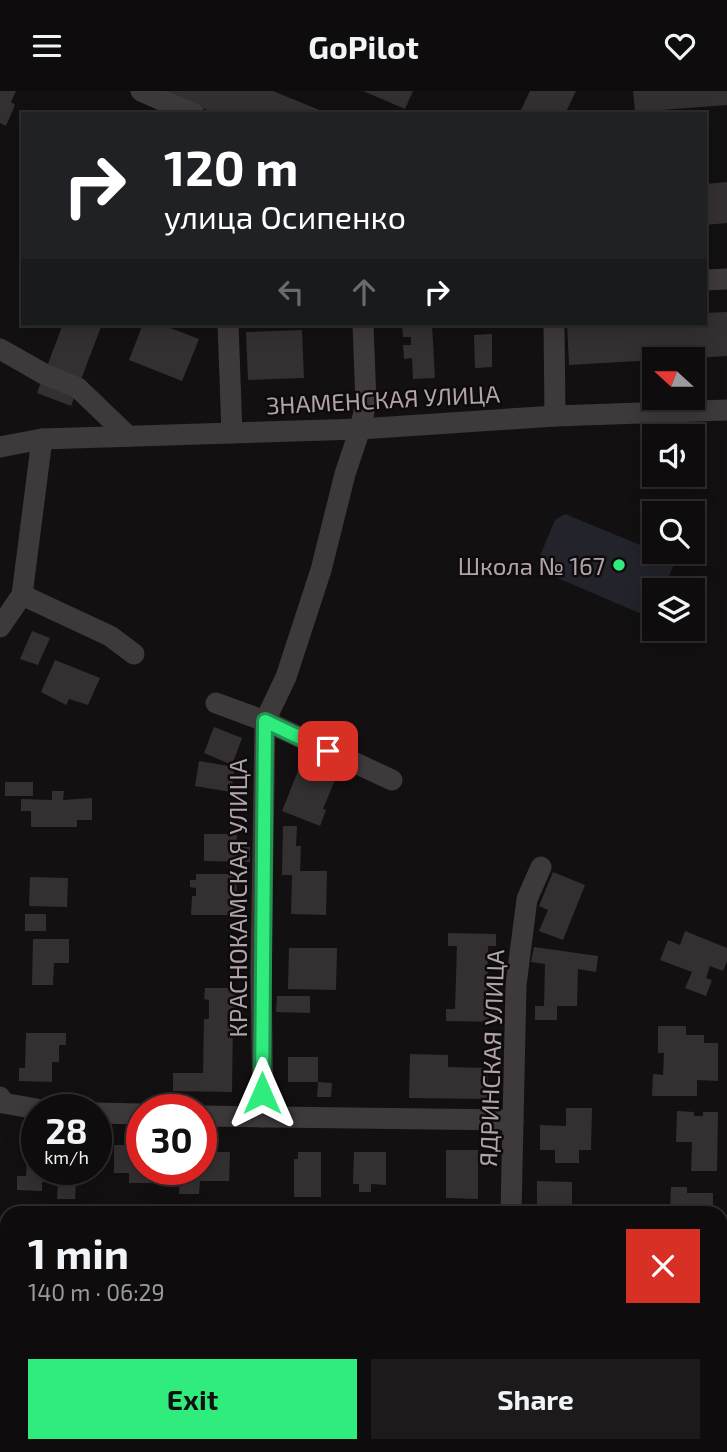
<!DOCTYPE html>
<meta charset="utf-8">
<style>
:root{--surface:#0e0c0d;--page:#1c1a1b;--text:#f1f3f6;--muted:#9b9b9d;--line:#2e2c2e;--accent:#2fec7d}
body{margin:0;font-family:"Exo 2",sans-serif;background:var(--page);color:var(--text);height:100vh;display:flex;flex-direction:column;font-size:26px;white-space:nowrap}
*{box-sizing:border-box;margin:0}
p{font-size:23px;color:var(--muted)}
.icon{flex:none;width:38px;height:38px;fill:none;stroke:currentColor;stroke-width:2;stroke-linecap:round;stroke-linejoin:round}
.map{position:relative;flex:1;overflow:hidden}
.drawer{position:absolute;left:0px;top:1115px;width:728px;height:247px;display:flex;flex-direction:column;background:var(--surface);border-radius:21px 21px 0 0;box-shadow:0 4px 18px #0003,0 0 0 2px var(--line)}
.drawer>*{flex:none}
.guide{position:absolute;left:21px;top:21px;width:686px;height:214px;border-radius:0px;box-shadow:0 4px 18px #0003,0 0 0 2px var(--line);background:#202124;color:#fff;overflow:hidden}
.needle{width:46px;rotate:291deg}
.buttons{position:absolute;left:642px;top:256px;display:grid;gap:14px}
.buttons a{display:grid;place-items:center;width:63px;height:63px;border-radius:0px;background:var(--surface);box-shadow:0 4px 18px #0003,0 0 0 2px var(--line);font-size:35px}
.speed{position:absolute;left:21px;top:1003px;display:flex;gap:14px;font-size:35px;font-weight:700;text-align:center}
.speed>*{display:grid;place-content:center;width:91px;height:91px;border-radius:50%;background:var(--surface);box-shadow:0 4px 18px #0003,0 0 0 2px var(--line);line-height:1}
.speed small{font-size:18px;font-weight:400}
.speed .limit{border:10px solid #d22;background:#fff;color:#111}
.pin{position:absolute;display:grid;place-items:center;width:60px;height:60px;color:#fff;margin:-30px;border-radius:14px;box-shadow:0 4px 10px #0006}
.me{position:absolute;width:77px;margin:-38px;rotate:0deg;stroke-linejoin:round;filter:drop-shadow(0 0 5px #0008)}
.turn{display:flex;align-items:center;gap:24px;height:147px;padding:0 28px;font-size:32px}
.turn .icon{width:91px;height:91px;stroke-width:2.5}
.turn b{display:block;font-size:49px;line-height:60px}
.lanes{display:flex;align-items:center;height:66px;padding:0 28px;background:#0003;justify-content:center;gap:35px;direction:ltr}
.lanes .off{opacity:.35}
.round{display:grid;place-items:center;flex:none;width:74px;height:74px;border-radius:0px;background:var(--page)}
.head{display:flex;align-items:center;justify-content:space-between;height:119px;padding:0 28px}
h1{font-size:42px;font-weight:700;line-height:52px}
.primary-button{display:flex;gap:14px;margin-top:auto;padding:14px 28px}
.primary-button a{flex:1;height:80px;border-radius:0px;background:var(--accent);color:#111;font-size:28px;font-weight:700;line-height:80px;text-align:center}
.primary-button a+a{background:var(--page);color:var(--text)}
header{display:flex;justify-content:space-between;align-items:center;height:91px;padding:0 28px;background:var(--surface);font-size:32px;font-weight:700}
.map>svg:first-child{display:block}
</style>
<header><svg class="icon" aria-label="menu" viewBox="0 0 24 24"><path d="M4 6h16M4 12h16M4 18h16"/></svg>GoPilot<svg class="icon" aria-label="heart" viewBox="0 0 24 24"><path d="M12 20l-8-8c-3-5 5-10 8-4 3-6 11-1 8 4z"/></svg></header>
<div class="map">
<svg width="727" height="1361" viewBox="0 0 727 1361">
<rect width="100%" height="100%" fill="#121011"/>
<polygon fill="#23242b" points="565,423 667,465 674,473 663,499 654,499 654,519 644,524 539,479 537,472 555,429"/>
<g fill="#343032">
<polygon points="0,0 16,0 11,11 15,14 6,35 0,32"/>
<polygon points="161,0 273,0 329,23 217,23"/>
<polygon points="363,0 413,0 405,18"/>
<polygon points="530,0 576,0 565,23 519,23"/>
<polygon points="633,0 727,0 727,14 635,21"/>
<polygon points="727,91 727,132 705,134 705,93"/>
<polygon points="727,221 727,265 569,274 567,233 705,233 705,222"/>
<polygon points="63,233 102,233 71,315 37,302"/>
<polygon points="143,233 160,233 199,248 182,290 129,269"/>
<polygon points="402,233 432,233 435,287 413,288 412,267 404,268 403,254 411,254 411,246 403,246"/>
<polygon points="302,239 304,287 248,289 246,241"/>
<polygon points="492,243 492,276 475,277 474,244"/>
<polygon points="32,540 50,547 38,574 20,568"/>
<polygon points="55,569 100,587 88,614 69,608 66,614 41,601"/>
<polygon points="214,636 242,647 232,674 204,662"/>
<polygon points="199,670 235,676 231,701 195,695"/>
<polygon points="300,675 335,689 323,718 326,719 320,735 282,720"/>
<rect x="5" y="691" width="28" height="14"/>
<polygon points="52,700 64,700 63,709 92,707 92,729 77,729 77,736 31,736 31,720 21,720 21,708 52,709"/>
<polygon points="283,735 297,735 296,755 301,755 300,780 327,780 326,824 291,823 292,784 282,784"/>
<polygon points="204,743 237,743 236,756 250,756 250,771 204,770"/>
<polygon points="553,781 585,794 563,849 539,840 548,819 539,815"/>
<polygon points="196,783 237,783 236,824 191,824 192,805 196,805 196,797 190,796 190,789 196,789"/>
<polygon points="30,786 68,787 67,816 29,815"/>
<rect x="25" y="823" width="21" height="17"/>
<polygon points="685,840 727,857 727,870 723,880 710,875 706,887 712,889 706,905 685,897 692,881 660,869 668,849 680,854"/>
<polygon points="448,842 496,843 496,855 488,855 487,918 498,919 498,931 446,930 446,918 455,918 457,855 448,855"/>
<polygon points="33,848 69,848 69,872 54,872 53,894 32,894"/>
<polygon points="534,856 598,865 596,881 578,878 577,915 557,915 557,929 535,929 535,915 544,915 545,873 531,871"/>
<polygon points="289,857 337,857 336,899 288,898"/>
<polygon points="205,897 243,897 243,923 230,923 230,928 233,928 232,1001 173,1000 173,982 203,982 204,928 209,928 209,909 204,908"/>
<polygon points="277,905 310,905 310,922 276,921"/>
<polygon points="658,935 686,935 686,944 704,944 704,952 718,952 718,990 697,989 697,1005 652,1005 653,983 663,984 664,962 658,962"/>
<polygon points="26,942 66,942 66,954 59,954 59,971 52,971 52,991 19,990 19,977 25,977"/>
<polygon points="410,963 448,964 448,976 488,977 488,1008 409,1007"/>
<polygon points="288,966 318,966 318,991 332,992 331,1006 317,1006 318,991 288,991"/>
<polygon points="566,1017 592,1017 591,1059 579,1059 579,1072 555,1072 555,1059 540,1059 540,1034 566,1035"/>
<polygon points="677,1020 694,1021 694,1025 703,1025 703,1021 718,1021 717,1080 691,1080 692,1051 676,1051"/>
<polygon points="114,1054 129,1054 129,1060 142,1060 142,1078 156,1078 156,1092 129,1092 129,1082 114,1082"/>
<polygon points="446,1059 478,1059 478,1108 446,1107"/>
<polygon points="201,1061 230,1061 229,1090 200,1090 199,1103 179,1103 180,1078 191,1078 191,1081 201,1078"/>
<polygon points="298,1061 321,1061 321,1106 294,1106 294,1068 298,1068"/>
<polygon points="354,1061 386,1061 386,1094 371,1093 371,1101 359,1101 359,1093 353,1093"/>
<polygon points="27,1062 37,1062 37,1078 65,1078 65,1091 76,1091 75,1108 57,1108 58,1091 42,1091 42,1100 17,1099 17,1085 26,1085"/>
<polygon points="537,1090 572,1091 572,1122 537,1122"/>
<polygon points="671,1096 687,1096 687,1102 713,1102 713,1122 670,1122"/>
<rect x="0" y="1214" width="7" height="20"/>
<polygon points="0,1281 7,1281 7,1321 3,1321 2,1347 0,1347"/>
<rect x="721" y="1292" width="6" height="37"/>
<polygon points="41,1354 101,1354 101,1361 40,1361"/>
</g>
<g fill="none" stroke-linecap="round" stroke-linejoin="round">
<g stroke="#3e393b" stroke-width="21">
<polyline points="141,0 194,23"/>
<polyline points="705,189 727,188"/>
<polyline points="228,233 232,342"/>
<polyline points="554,233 555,325"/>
<polyline points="0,258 44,283 78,297 128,345"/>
<polyline points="0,356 42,348 360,338 555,325 727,319"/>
<polyline points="22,504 110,545 134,563"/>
<polyline points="0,536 22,504 42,348"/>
<polyline points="216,612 265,630 392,689"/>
<polyline points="0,1006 3,1012 37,1018"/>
<polyline points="96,1022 142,1023"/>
<polyline points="201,1025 513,1029"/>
<polyline points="263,1026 261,882 265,630 286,586 321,479 345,383 360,338 366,312 363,233"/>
<polyline points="511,1122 516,894 527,808 541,776"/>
<polyline points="721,1261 727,1261"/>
<polyline points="0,1265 7,1265"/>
<polyline points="507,1361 507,1354"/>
</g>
</g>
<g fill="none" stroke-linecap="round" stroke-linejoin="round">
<defs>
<polyline id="route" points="262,1002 265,630 328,660"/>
</defs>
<use href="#route" stroke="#1f9951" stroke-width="18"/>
<use href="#route" stroke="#2fec7d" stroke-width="12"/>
</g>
<circle fill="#2fec7d" stroke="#0d0b0c" stroke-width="2.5" cx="619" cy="474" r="7"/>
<g text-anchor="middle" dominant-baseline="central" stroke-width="5" stroke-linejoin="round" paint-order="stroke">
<g font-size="24" fill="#b2a2ab" stroke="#0d0b0c">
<text transform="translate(383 308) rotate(-3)">ЗНАМЕНСКАЯ УЛИЦА</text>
<text transform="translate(237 807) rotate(-90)">КРАСНОКАМСКАЯ УЛИЦА</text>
<text transform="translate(491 967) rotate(-88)">ЯДРИНСКАЯ УЛИЦА</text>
</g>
<g font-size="24" fill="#b2a2ab" stroke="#0d0b0c" text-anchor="end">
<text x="605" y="474">Школа № 167</text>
</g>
</g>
</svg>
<div class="buttons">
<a><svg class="needle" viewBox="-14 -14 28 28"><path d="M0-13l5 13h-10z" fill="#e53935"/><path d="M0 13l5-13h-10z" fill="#9b9b9d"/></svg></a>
<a><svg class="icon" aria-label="sound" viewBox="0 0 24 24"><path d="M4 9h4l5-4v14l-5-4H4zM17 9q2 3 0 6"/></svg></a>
<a><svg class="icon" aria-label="search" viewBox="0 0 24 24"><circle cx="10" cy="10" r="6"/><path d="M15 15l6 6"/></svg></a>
<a><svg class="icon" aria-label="layers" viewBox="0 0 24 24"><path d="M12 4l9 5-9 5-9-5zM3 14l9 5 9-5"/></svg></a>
</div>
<div class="speed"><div>28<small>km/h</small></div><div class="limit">30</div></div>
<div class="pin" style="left:328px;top:660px;background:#d93025"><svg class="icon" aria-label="arrive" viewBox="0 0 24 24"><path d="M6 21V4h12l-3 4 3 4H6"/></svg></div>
<svg class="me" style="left:262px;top:1002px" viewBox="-20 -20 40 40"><path d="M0-17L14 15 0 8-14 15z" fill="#2fec7d" stroke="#fff" stroke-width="4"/></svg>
<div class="guide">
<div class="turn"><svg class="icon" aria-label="right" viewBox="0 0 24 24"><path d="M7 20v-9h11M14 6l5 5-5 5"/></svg><div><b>120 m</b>улица Осипенко</div></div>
<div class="lanes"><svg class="icon off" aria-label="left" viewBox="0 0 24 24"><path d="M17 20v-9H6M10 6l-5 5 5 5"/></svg><svg class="icon off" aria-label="ahead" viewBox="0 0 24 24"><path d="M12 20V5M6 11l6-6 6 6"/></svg><svg class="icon" aria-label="right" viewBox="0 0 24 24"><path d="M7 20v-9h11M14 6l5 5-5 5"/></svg></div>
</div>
<section class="drawer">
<div class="head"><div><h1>1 min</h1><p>140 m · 06:29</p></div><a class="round" style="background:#d93025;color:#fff"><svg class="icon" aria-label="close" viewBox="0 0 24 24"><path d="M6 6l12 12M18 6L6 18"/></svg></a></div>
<div class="primary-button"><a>Exit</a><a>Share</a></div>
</section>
</div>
